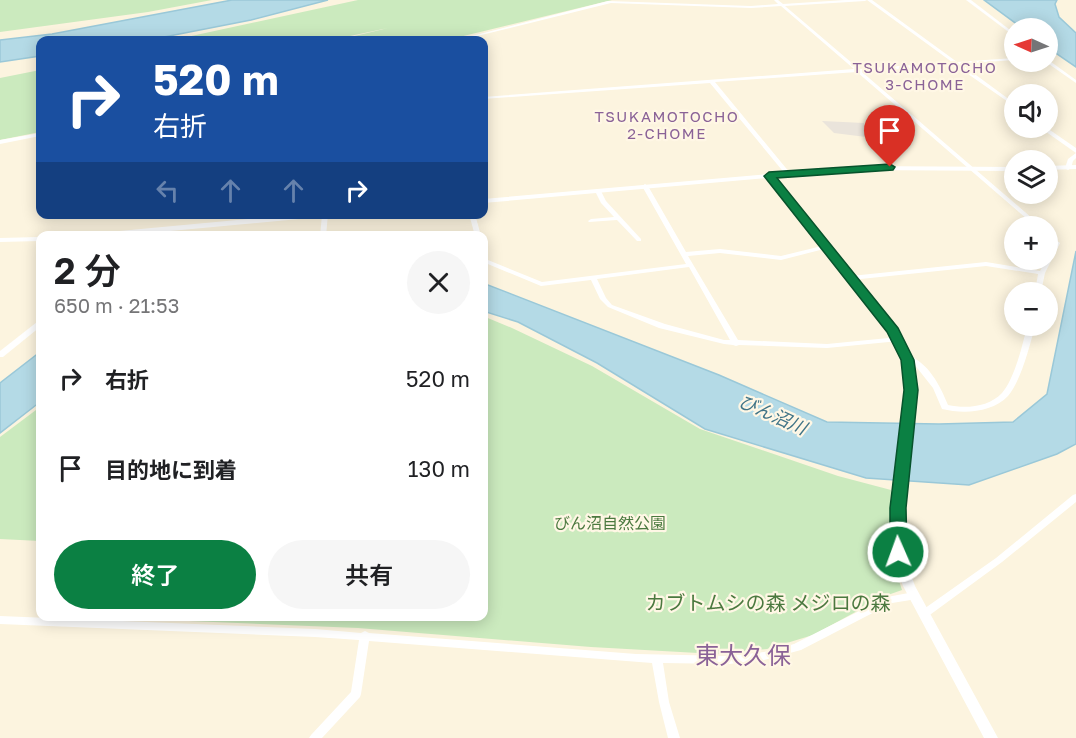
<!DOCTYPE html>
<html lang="ja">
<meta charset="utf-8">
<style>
:root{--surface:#fff;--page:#f6f6f6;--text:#202124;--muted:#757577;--accent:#0b8043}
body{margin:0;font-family:"Golos Text","Noto Sans JP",sans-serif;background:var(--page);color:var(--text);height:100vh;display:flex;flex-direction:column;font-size:22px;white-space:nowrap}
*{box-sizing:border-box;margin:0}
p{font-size:20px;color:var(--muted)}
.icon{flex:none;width:33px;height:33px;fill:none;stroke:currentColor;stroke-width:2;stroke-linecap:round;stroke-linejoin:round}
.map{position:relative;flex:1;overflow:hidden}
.sheet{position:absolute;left:36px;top:231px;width:452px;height:390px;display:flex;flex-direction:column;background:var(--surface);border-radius:12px;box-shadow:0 3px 15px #0003}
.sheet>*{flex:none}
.banner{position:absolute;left:36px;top:36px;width:452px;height:183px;border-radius:12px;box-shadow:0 3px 15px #0003;background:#1a4fa0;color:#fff;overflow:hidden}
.needle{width:39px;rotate:273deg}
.tools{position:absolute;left:1004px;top:18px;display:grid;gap:12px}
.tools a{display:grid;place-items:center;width:54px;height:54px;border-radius:50%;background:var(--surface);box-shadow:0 3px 15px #0003;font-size:30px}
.pin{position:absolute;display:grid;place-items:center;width:51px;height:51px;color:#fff;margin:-62px -26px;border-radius:50% 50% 50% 0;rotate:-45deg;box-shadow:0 0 6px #0007}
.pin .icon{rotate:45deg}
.me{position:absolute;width:66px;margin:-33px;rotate:358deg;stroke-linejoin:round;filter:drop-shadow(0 0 4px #0008)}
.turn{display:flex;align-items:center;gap:21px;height:126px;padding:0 18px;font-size:27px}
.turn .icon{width:78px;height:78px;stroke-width:2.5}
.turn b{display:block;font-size:42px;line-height:51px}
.lanes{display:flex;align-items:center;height:57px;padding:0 18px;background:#0003;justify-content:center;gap:30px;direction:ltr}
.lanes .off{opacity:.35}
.round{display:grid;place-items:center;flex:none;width:63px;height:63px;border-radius:32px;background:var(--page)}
.head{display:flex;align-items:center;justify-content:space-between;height:102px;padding:0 18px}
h1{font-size:36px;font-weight:600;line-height:45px}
.cta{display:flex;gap:12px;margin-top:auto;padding:12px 18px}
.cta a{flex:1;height:69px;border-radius:36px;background:var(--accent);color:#fff;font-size:24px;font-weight:600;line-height:69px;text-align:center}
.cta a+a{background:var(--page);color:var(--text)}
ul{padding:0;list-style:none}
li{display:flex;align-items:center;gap:18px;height:90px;padding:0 18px}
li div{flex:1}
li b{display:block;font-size:22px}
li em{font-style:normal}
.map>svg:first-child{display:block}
</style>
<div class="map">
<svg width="1076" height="738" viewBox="0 0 1076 738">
<rect width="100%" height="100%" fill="#fcf4df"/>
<polygon fill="#eae4db" points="822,121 864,123 866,137 834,133"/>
<g fill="#cbeabe">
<polygon points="0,0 212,0 148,12 0,32"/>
<polygon points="358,0 612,0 447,40 338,40 388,28 331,40 173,40"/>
<polygon points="40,70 40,132 0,140 0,78"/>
<path d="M483,316L512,328L592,366L700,429L838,476L891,490C889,526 890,556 902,590L885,596L813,635L767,649L716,654L591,647L358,628L91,617L483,616Z"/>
<polygon points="40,407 40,541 0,539 0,437"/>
</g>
<g fill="#b4dae6" stroke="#9ac8d8" stroke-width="1.5">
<polygon points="232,0 328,0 251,20 159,38 139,40 40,40 40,56 0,62 0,40 52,34"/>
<polygon points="984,0 1057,0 1055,4 1059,17 1076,33 1076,67 1047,47 1047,28 1022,28"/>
<polygon points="1076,251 1076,444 1057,454 969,485 866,478 705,429 597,363 518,322 483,311 483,283 719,375 827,422 939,424 1013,422 1047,394"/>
<polygon points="40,352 40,402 0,433 0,383"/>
</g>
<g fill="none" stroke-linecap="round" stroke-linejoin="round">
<g fill="#fff" fill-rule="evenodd">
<polygon points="774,0 778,0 783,4 845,0 867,0 865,1 785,6 859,69 952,62 867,0 872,0 957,62 1014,58 1014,60 961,64 1014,103 1014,106 955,65 862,72 1040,225 1041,226 1035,226 857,72 715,82 790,173 790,175 786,175 710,83 483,99 483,97 854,69 781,6 751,8 611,3 461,40 456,40 608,1 751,6 778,4"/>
<polygon points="966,0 971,0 1014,33 1014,36"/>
<polygon points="1047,59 1076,80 1076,83 1046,62"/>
<polygon points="1042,128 1047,128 1076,148 1076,153 1042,129"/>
<polygon points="40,133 40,136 0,144 0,140"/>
<polygon points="1076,153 1076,158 1073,161 1071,168 1068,170 1066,169 1065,168 1068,159"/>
<path d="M645,184L648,186L686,252L720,249L781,256L826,245L829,247L828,248L781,260L720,253L688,256L738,340L827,344L899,337L903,339L899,341L827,348L739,345L736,346L733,345L724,344L659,328L608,307L600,299L591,280L541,286L483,262V258L542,282L686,264L642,186ZM689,267L730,340H724L665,324L612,305L606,298L597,279Z"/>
<polygon points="598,189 601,191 606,201 641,239 641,241 637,241 617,220 589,222 588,221 591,219 614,217 601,203 595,191"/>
<polygon points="328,214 326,236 320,236 322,215"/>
<polygon points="469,214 475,214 481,236 475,236"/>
<polygon points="1047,233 1060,243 1045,273 1041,292 1035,292 1038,274 986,266 851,280 848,278 851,276 986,262 1040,271 1046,260 1047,260 1047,257 1054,243 1047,238"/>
<polygon points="37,322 40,322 40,327 3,357 0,357 0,351"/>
<path d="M1027,326H1035C1030,345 1021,381 1008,396C992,413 963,414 942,409L933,388L914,364L903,357L907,355C928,362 940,385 948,405C966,409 989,407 1002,393C1014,380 1023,344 1027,326Z"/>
<polygon points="1076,494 1076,502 1002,562 927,617 924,618 921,617 919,614 921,611 996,558 1073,495"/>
<polygon points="914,592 917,593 919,596 917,599 892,603 801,650 764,660 729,664 663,663 669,702 680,738 668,738 659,702 652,663 369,641 361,694 360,697 322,738 309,738 311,735 351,692 359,640 315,637 0,624 0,616 315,629 361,633 365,631 369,633 636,654 729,656 764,652 794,644 887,597"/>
</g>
<g fill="#fff" fill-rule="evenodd">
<polygon points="1076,165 1076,169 1047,170 1047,166"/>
<path d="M860,166L1014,167V171L860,170L775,178L896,329C908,348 915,367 916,390L902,525L905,558L915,586L998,738H984L903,586L893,558L892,525L906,390C906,369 900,350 889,332L768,178L483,203V199Z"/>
<polygon points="301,214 334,214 331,216 117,236 84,236 87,234"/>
<polygon points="40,237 40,241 0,242 0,238"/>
</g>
</g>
<polygon fill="#0b8043" stroke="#07532c" stroke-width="1.5" points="890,164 895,167 893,170 777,178 898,328 914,360 918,390 906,508 907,552 904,556 898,558 892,556 890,552 890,508 904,390 901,360 887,332 764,176 769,172"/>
<g text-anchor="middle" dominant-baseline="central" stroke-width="4.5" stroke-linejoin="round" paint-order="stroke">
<g font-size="15" letter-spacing="1.5" fill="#8a6297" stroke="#fff7e5">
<text x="925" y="67">TSUKAMOTOCHO<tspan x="925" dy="17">3-CHOME</tspan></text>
<text x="667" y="116">TSUKAMOTOCHO<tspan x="667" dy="17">2-CHOME</tspan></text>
</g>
<g font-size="16" fill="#4b793f" stroke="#fff7e5">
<text x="610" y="523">びん沼自然公園</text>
</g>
<g font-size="18" font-style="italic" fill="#407487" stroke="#fff7e5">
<text transform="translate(773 414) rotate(24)">びん沼川</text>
</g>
<g font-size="20" fill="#4b793f" stroke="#fff7e5">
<text x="768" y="602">カブトムシの森 メジロの森</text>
</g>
<g font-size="24" fill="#8a6297" stroke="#fff7e5">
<text x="743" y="654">東大久保</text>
</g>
</g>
</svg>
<div class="tools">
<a><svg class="needle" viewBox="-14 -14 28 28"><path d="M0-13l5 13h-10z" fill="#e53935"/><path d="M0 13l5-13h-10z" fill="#757577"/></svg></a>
<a><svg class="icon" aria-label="sound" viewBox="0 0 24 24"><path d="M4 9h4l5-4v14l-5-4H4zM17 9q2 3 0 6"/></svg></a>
<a><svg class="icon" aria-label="layers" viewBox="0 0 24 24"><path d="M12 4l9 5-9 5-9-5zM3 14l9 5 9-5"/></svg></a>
<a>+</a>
<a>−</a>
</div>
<div class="pin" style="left:890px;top:167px;background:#d93025"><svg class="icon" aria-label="arrive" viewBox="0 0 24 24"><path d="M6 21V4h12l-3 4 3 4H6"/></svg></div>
<svg class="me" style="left:898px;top:552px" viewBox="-20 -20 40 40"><circle r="17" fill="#0b8043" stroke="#fff" stroke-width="3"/><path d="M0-11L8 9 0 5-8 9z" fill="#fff"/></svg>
<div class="banner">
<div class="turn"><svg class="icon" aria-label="right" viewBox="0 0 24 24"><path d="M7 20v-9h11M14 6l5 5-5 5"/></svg><div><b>520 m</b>右折</div></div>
<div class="lanes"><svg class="icon off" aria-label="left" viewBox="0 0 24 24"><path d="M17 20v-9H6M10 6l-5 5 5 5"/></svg><svg class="icon off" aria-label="ahead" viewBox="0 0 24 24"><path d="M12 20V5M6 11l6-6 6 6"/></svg><svg class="icon off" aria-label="ahead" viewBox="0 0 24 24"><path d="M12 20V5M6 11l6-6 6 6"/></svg><svg class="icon" aria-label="right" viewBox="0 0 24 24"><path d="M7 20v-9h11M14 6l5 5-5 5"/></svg></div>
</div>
<section class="sheet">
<div class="head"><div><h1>2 分</h1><p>650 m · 21:53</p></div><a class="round"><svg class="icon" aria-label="close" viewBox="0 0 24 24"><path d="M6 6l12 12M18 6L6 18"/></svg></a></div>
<ul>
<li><svg class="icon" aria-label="right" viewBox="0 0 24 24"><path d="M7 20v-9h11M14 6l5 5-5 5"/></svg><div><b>右折</b></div><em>520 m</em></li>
<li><svg class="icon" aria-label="arrive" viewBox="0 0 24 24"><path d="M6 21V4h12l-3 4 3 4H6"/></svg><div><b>目的地に到着</b></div><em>130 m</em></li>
</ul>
<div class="cta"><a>終了</a><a>共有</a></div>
</section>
</div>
